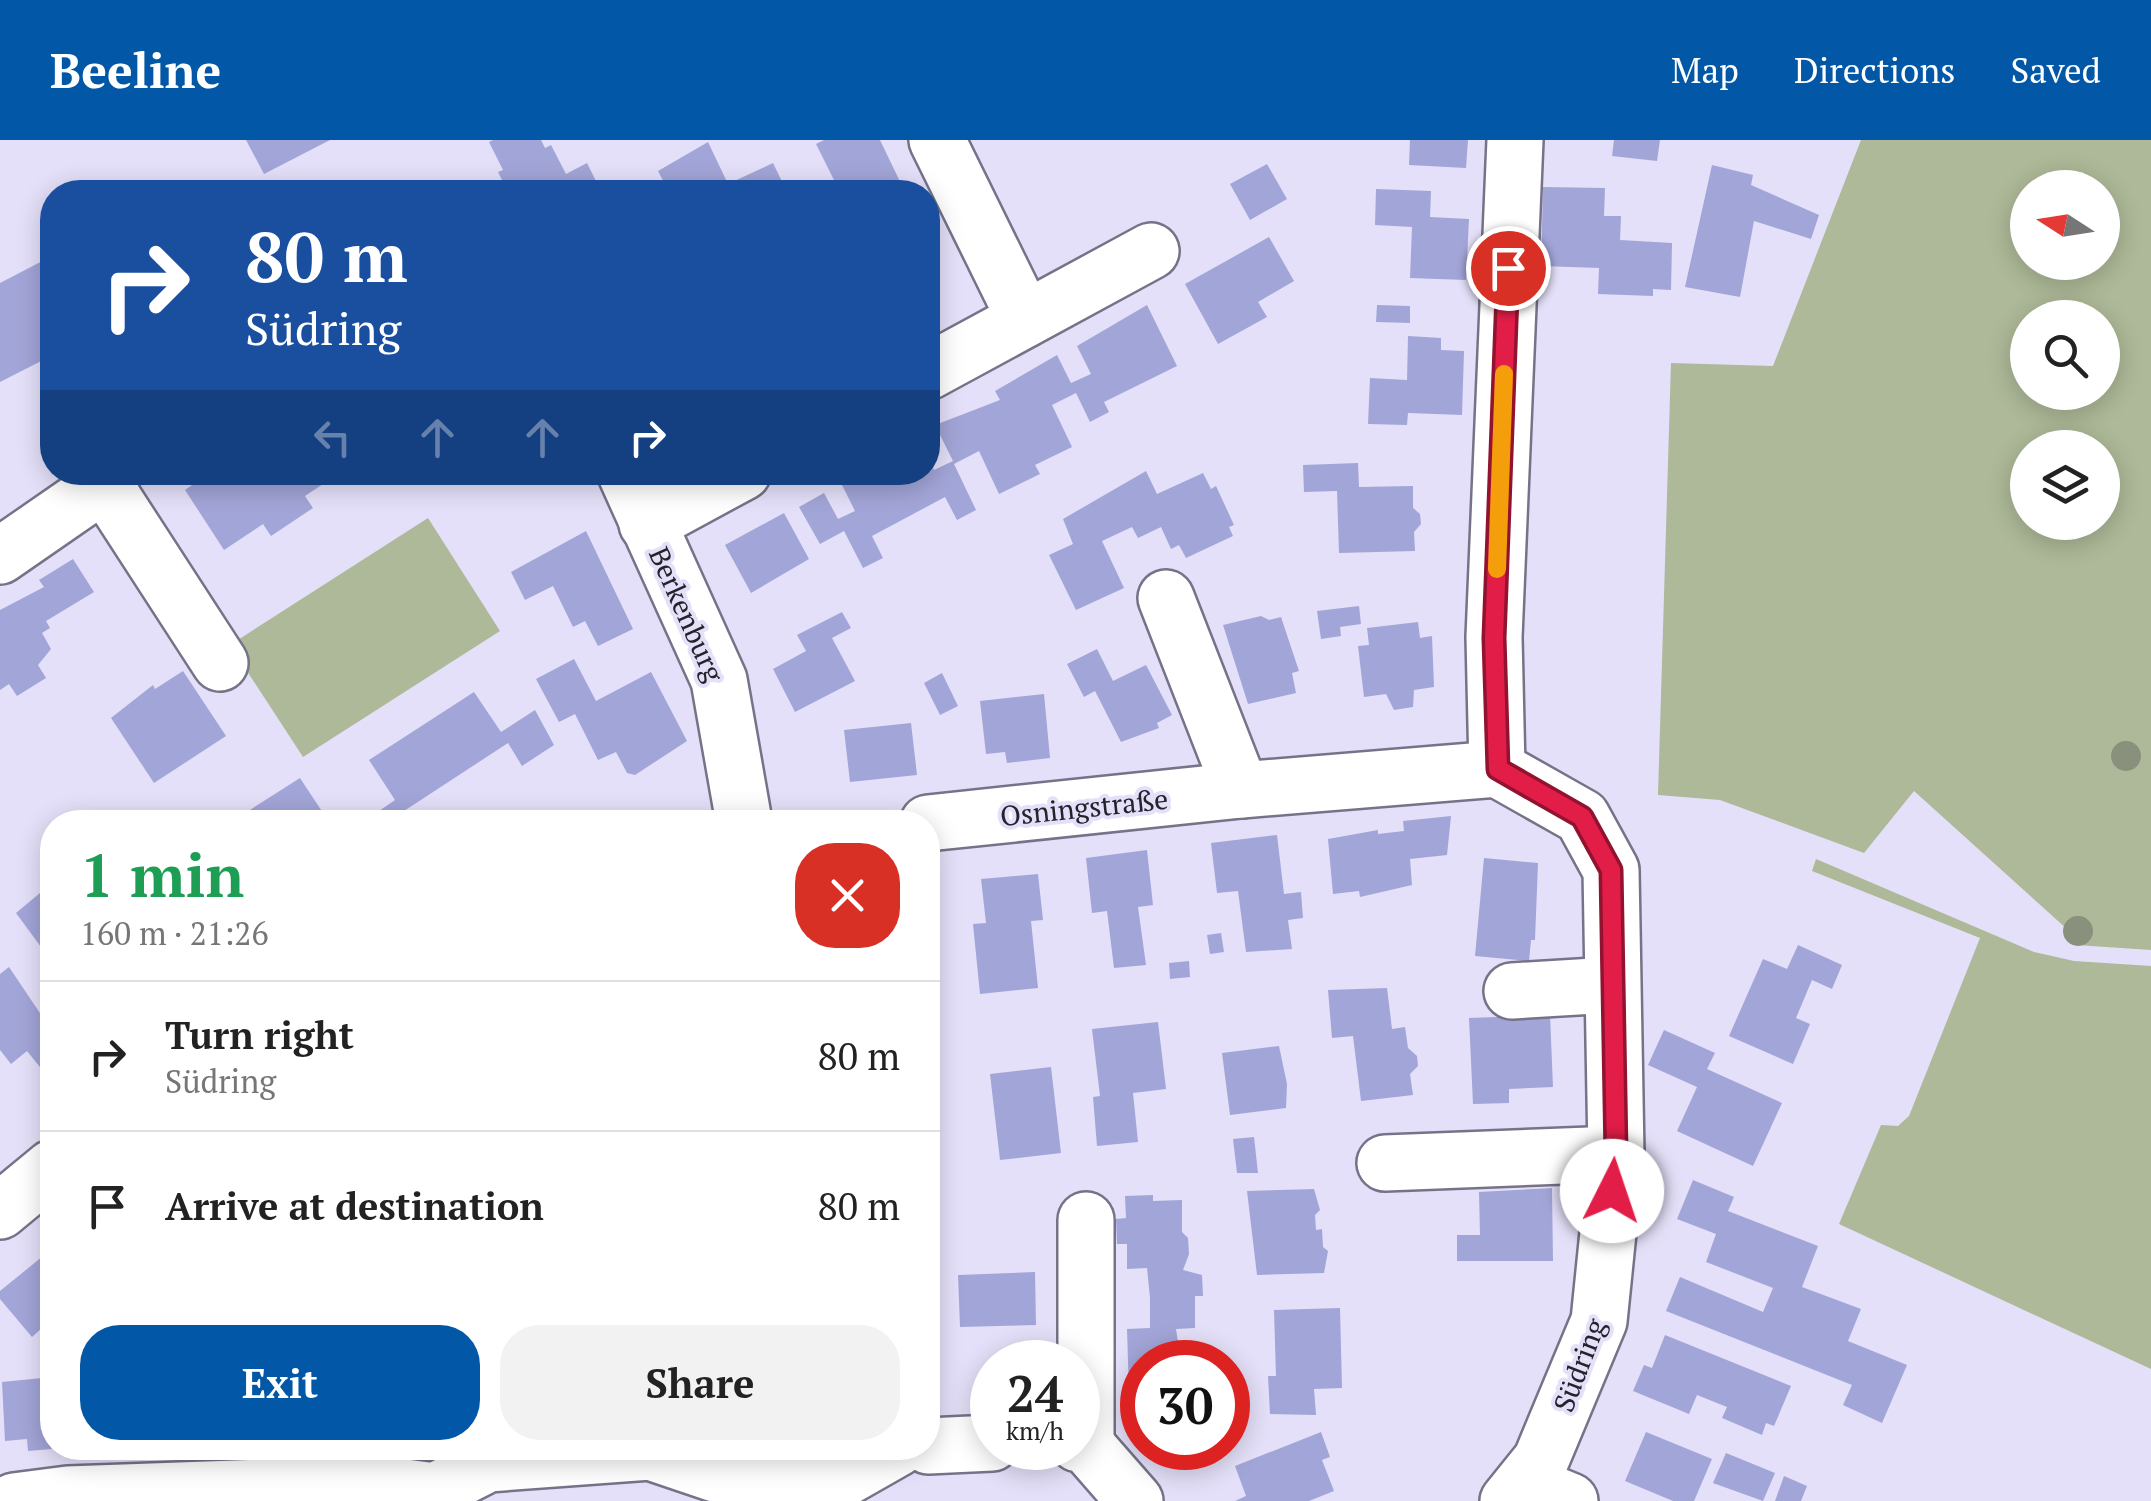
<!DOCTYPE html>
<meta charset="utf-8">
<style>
:root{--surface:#fff;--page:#f2f2f2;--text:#222;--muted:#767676;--line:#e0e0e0;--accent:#0258a6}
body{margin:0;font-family:"PT Serif",serif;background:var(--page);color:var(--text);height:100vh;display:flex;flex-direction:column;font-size:38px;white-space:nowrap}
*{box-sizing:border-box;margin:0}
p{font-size:32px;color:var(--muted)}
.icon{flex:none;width:55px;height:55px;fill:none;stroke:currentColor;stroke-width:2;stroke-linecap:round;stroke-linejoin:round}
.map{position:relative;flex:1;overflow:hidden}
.details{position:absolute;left:40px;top:670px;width:900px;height:650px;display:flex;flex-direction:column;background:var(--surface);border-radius:40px;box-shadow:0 5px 25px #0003}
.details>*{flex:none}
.hud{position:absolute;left:40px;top:40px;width:900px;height:305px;border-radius:40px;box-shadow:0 5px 25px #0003;background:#1a4fa0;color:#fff;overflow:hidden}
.needle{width:65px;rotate:282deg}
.controls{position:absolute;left:2010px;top:30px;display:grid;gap:20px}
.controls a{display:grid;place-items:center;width:110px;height:110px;border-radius:50%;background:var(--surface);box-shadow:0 5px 25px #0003;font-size:50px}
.speed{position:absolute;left:970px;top:1200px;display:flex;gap:20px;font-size:50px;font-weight:700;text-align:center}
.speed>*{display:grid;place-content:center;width:130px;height:130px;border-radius:50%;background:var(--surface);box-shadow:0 5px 25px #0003;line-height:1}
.speed small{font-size:25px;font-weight:400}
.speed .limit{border:15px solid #d22;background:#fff;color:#111}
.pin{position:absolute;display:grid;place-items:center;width:85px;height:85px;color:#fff;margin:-42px;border:5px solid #fff;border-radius:50%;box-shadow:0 2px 10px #0007}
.me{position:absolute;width:110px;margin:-55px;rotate:4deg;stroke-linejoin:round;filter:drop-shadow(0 0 8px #0008)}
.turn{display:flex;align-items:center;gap:35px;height:210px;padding:0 40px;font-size:45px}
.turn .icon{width:130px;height:130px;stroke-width:2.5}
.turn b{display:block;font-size:70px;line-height:85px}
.lanes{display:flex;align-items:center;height:95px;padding:0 40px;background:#0003;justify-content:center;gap:50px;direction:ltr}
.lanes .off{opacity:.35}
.round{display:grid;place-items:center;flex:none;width:105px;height:105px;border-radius:40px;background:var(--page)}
.headline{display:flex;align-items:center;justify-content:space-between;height:170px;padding:0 40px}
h1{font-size:60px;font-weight:700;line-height:75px;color:#1e9e55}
.action{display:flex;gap:20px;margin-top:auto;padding:20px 40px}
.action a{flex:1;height:115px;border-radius:40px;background:var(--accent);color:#fff;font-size:40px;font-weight:700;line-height:115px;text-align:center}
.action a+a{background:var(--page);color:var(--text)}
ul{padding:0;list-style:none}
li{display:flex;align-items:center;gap:30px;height:150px;padding:0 40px;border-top:2px solid var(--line)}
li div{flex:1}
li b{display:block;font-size:38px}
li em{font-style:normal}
header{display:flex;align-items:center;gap:60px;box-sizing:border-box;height:140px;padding:0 50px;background:var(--accent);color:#fff}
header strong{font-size:48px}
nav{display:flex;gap:55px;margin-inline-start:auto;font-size:35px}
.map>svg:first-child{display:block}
</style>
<header>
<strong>Beeline</strong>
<nav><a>Map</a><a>Directions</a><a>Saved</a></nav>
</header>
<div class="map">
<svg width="2151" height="1361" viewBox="0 0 2151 1361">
<rect width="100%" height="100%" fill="#e4e0f9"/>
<g fill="#adb998" fill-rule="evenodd">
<path d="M1861,0H2151V810L2076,805L2068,790L1914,651L1864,713L1720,660L1658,655L1671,223L1773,226ZM2028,48H2102V122H2028ZM2028,178H2102V252H2028ZM2028,308H2102V382H2028Z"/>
<polygon points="428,378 500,491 303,617 230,505"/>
<polygon points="1816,719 2034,812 2074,821 2151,826 2151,1229 1839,1084 1881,985 1898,986 1909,976 1980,798 1812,731"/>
</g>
<g fill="#a2a5d7">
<polygon points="246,0 330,0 264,34"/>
<polygon points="493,0 541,0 545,8 551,5 566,34 587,23 599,47 588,52 508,52 498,32 503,30 489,2"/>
<polygon points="824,0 880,0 905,52 840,52 816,4"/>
<polygon points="1410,0 1468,0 1466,28 1409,25"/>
<polygon points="1614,0 1660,0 1657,21 1612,16"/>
<polygon points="708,2 728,44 773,23 787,52 669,52 658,31"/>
<polygon points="1267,24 1287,59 1250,80 1230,44"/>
<polygon points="1712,25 1753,35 1751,45 1819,75 1811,99 1754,81 1740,157 1685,147"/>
<polygon points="201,41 207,52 178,52"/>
<polygon points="1543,47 1605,48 1604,76 1621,76 1620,100 1672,103 1671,150 1653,149 1653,156 1598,154 1599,128 1541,126"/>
<polygon points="1376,49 1431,51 1430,77 1469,79 1466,140 1410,138 1412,87 1375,85"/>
<polygon points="1269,97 1294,141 1258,162 1267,177 1218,204 1185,144"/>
<polygon points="52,116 52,195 43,200 51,216 0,242 0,143"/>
<polygon points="1147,165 1177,226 1104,262 1109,272 1090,282 1076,253 1052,265 1072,307 1035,325 1040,334 999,354 979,311 954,324 976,370 957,380 945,357 872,396 883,418 863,428 844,391 820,404 799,367 824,353 838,379 855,371 839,339 852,332 928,332 928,317 934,330 953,321 935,285 1000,260 995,251 1057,215 1071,243 1091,234 1077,206"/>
<polygon points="1377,165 1410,166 1410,183 1376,182"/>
<polygon points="1408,196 1441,198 1441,210 1464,211 1462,275 1408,273 1407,285 1368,284 1370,238 1407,240"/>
<polygon points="1358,323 1359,347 1413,346 1413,368 1420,374 1421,384 1414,392 1415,411 1339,413 1337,351 1304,352 1303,325"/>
<polygon points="1146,331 1157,354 1203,333 1211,349 1216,346 1234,385 1229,387 1233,396 1186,418 1179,405 1171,409 1161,387 1138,398 1132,387 1102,401 1124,448 1076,470 1049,415 1073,404 1063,379"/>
<polygon points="211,332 341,332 305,356 313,368 271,396 263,384 224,410 185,350"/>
<polygon points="784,373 809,419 751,453 725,405"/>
<polygon points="586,391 633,489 598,506 585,481 573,487 553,446 525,460 511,432"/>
<polygon points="73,419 94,452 46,481 50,488 42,493 51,509 38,525 46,538 17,556 9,544 0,550 0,470 44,447 39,440"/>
<polygon points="1359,466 1361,484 1340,487 1341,496 1321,499 1317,471"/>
<polygon points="842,472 851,488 832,498 855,541 795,572 773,529 806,511 797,495"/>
<polygon points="1261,476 1269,480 1281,477 1299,531 1292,533 1296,553 1248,564 1223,485"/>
<polygon points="1418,482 1420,498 1432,496 1434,547 1414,550 1413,567 1394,570 1386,554 1364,557 1358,506 1369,505 1367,488"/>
<polygon points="1097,509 1113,541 1146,525 1172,575 1157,583 1159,588 1121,602 1095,551 1084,557 1067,524"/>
<polygon points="574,519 596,561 651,532 687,601 635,635 627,633 616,612 598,620 575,574 559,582 536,539"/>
<polygon points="183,531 226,596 154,643 111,578 153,545 155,549"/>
<polygon points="942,533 958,566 940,575 924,543"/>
<polygon points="474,552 501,592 535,570 554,605 522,626 508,603 404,671 411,682 386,682 379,671 395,660 369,620"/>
<polygon points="1044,554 1050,618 1007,623 1005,612 986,614 980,561"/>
<polygon points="911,583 917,635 850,642 844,590"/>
<polygon points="300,638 329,682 232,682 256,666"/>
<polygon points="1451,676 1447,715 1410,719 1412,745 1360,757 1359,751 1333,754 1328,699 1378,690 1378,694 1404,691 1403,681"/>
<polygon points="1277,695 1284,754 1301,752 1303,778 1288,780 1292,809 1246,812 1238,751 1217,753 1211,703"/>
<polygon points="1147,710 1153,765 1138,767 1146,825 1114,828 1107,771 1092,773 1086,718"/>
<polygon points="1484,718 1538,723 1535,800 1531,800 1529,821 1475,816"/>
<polygon points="1038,734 1043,780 1031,781 1038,848 980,854 973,784 986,783 981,739"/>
<polygon points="52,743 52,822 16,773"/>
<polygon points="1221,793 1224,812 1210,814 1207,795"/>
<polygon points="1798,805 1842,825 1832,849 1812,840 1796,878 1810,884 1793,924 1729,896 1763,819 1787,829"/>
<polygon points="1189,821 1190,837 1170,839 1169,823"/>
<polygon points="9,827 52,891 52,942 27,911 11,924 0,910 0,834"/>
<polygon points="1387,848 1392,889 1405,887 1408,908 1417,916 1418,926 1410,934 1413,955 1361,961 1353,896 1332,898 1328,850"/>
<polygon points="1550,875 1553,947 1509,949 1509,963 1473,964 1469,878"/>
<polygon points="1158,882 1166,949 1133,953 1138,1002 1097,1006 1093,957 1100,956 1092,889"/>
<polygon points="1664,890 1715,913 1707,929 1782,963 1753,1026 1677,991 1697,947 1648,925"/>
<polygon points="1279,906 1287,944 1286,968 1230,975 1222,913"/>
<polygon points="1051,927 1061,1013 1000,1020 990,934"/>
<polygon points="1254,997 1258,1033 1237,1033 1233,999"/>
<polygon points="1693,1040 1734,1057 1728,1071 1818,1106 1802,1147 1861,1169 1848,1201 1907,1225 1882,1283 1843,1265 1852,1245 1666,1171 1680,1137 1763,1172 1773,1148 1706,1122 1716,1094 1677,1079"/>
<polygon points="1552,1048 1553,1121 1457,1121 1457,1095 1480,1095 1479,1052"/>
<polygon points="1314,1049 1320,1070 1315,1075 1316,1090 1322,1089 1323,1107 1328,1111 1324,1133 1257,1135 1247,1051"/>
<polygon points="1153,1055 1153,1061 1182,1060 1182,1092 1188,1098 1189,1114 1183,1130 1202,1135 1203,1156 1195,1156 1195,1188 1176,1189 1181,1222 1142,1222 1142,1253 1129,1253 1127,1189 1150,1188 1150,1158 1147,1128 1127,1129 1127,1104 1117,1104 1116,1079 1126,1078 1125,1056"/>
<polygon points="48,1112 52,1117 52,1179 32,1197 0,1159 0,1151"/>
<polygon points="1035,1132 1036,1185 960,1187 958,1135"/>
<polygon points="1340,1168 1342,1248 1314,1249 1316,1275 1270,1274 1268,1236 1276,1236 1274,1170"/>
<polygon points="1665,1195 1791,1246 1774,1286 1766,1283 1762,1295 1722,1278 1727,1267 1697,1255 1689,1274 1633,1251 1644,1225 1652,1228"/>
<polygon points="52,1237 52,1309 28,1311 27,1299 5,1301 2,1242"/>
<polygon points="1321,1292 1330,1317 1322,1320 1334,1351 1309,1361 1235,1361 1246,1356 1235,1326"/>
<polygon points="1646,1292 1712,1319 1694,1361 1673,1361 1625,1341"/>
<polygon points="1726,1313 1775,1333 1763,1361 1713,1343"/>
<polygon points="1784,1336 1807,1346 1801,1361 1775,1361"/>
</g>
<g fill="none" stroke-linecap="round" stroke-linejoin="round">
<defs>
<g id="minor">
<polyline points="937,0 1025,179"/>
<polyline points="928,232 1151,111"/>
<polyline points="625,332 719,540 744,682"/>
<polyline points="104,344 220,523"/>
<polyline points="647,384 743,332"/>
<polyline points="0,416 104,344 114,332"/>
<polyline points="1166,458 1241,650"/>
<polyline points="928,683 1241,650 1497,629"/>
<polyline points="1512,851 1611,845"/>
<polyline points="1385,1023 1616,1014"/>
<polyline points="0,1071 52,1028"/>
<polyline points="1086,1080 1086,1305"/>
<polyline points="1078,1304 1086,1305 1135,1361"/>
<polyline points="928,1306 992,1303"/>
<polyline points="1526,1343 1570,1361"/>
<polyline points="14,1361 68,1354 375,1343 435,1351 488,1324 650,1312 715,1334 847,1337 898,1308"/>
<polyline points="1508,1361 1541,1320 1599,1181 1616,1014 1611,730 1582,677 1497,629 1494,497 1515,0"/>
</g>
</defs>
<use href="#minor" stroke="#767388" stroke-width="60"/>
<use href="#minor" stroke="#fff" stroke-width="55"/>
</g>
<g fill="#89907c">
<circle cx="2126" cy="616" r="15"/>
<circle cx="2078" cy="791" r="15"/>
</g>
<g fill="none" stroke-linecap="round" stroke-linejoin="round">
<defs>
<polyline id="route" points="1508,128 1494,498 1498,629 1582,677 1611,730 1616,1014 1612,1051"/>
</defs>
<use href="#route" stroke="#92132f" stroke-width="25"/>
<use href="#route" stroke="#e11d48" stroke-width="18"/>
<polyline stroke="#f59e0b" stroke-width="18" points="1497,429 1504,234"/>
</g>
<g text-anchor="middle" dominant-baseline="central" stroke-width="8" stroke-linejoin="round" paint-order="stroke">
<g font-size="28" fill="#24232b" stroke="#e4e0f9">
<text transform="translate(687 474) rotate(66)">Berkenburg</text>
<text transform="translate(1084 667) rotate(-6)">Osningstraße</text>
<text transform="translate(1579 1225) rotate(-69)">Südring</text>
</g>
</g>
</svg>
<div class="controls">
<a><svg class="needle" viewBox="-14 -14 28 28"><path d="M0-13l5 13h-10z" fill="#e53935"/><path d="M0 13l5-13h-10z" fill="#767676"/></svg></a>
<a><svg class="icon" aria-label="search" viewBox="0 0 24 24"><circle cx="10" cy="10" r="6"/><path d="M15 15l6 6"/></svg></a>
<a><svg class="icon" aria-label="layers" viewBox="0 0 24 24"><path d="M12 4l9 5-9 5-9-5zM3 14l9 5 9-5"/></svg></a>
</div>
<div class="speed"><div>24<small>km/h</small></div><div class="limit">30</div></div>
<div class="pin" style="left:1508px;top:128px;background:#d93025"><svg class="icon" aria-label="arrive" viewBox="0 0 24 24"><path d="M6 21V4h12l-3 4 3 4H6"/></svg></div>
<svg class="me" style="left:1612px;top:1051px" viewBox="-20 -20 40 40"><circle r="19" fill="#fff"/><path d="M0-13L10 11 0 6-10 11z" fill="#e11d48"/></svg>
<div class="hud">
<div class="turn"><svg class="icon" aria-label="right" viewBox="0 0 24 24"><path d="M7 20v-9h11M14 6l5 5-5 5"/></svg><div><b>80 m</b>Südring</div></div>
<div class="lanes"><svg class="icon off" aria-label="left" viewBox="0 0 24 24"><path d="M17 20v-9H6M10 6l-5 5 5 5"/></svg><svg class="icon off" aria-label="ahead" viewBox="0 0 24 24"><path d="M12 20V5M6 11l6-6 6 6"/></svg><svg class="icon off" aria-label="ahead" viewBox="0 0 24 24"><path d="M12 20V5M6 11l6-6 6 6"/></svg><svg class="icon" aria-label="right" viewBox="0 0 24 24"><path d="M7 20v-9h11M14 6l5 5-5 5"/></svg></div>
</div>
<section class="details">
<div class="headline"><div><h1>1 min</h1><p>160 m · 21:26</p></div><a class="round" style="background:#d93025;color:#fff"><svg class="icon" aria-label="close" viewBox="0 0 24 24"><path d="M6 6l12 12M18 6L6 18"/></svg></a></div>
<ul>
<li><svg class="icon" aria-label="right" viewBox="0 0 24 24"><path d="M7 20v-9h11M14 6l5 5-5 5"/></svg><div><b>Turn right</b><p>Südring</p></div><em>80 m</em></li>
<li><svg class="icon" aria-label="arrive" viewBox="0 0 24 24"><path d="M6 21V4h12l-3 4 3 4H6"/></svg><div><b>Arrive at destination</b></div><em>80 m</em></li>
</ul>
<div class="action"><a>Exit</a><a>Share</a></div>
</section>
</div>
